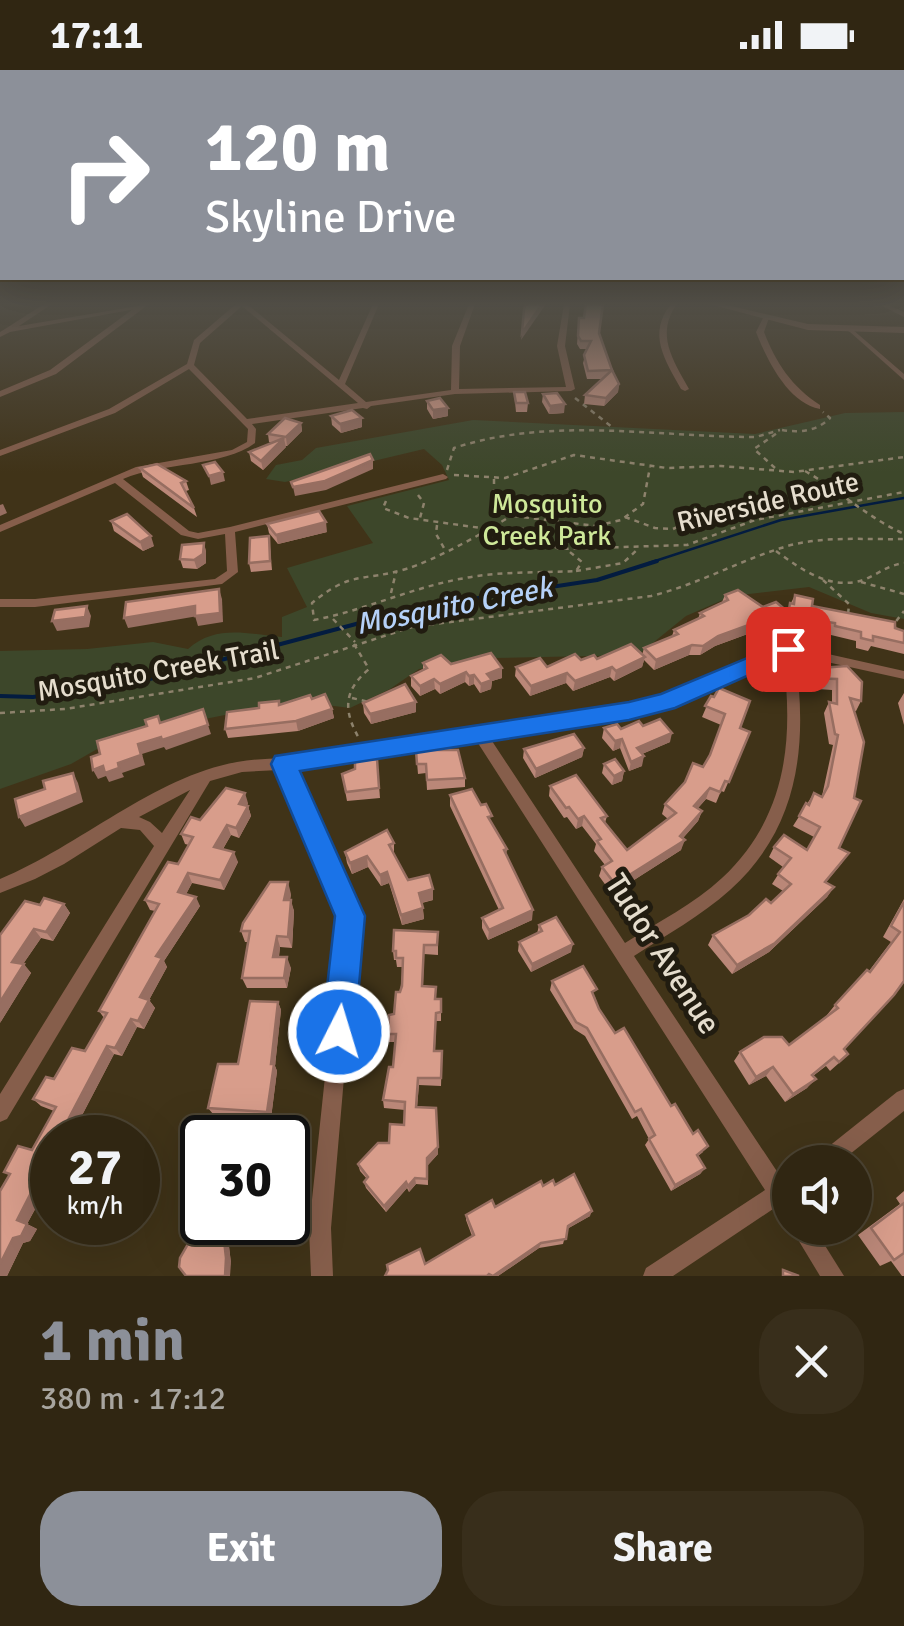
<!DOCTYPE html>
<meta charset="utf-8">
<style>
:root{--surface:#302612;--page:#382e1b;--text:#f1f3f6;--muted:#a8a59f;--line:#4b4332;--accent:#8c9099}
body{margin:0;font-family:Signika,sans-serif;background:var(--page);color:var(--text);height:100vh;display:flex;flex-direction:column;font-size:38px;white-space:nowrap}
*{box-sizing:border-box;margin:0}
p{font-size:32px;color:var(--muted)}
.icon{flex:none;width:55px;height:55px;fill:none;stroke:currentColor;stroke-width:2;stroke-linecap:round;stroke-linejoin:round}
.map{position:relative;height:1206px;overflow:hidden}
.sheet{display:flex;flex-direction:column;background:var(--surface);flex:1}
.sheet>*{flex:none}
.guide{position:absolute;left:0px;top:0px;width:905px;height:210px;box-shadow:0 10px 40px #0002,0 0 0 2px var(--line);background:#8c9099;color:#fff;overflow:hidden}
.buttons{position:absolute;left:772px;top:1075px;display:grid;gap:20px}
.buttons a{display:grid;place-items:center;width:100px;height:100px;border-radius:50%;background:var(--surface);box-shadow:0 10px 40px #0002,0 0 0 2px var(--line);font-size:50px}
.speed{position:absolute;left:30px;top:1045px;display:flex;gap:20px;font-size:50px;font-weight:700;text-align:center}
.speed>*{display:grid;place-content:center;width:130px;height:130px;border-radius:50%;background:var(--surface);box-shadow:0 10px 40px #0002,0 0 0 2px var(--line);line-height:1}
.speed small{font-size:25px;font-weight:400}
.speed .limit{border:5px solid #111;border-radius:15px;background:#fff;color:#111}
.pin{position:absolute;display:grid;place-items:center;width:85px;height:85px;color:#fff;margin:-42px;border-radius:20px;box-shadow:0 5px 15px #0006}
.me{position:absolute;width:110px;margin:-55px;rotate:5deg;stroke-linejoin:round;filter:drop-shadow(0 0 8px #0008)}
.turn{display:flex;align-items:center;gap:35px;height:210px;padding:0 40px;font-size:45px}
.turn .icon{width:130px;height:130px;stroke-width:2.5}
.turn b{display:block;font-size:70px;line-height:85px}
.round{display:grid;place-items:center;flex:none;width:105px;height:105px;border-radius:40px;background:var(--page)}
.summary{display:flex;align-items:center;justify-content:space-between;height:170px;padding:0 40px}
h1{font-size:60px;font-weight:700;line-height:75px;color:var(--accent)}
.cta{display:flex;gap:20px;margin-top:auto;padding:20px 40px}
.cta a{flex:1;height:115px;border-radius:40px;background:var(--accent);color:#fff;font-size:40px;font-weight:700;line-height:115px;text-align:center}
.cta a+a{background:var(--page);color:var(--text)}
.status{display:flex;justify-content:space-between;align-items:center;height:70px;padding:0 50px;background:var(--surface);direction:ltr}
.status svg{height:28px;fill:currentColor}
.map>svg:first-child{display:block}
</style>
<div class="status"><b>17:11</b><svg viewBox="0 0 49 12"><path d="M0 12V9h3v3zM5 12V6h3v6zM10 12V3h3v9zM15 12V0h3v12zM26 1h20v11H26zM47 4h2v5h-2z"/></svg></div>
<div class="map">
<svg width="904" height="1206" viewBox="0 0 904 1206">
<rect width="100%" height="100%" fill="#403318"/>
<path fill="#3d472a" d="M904,342V549L871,543L809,517L732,526L686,546L638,585L494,588L419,599L390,619L350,638L294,631L120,666L71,694L0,719V581L87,579L153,572L188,579C216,554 247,564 282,567V547L307,537L287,498L373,473L347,436L449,410L442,395L424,379L285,412L266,409L276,395L302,390L316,378L473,350L755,364L845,343Z"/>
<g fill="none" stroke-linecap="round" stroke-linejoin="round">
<polyline stroke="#031c40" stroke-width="2.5" points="649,493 781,450 904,428"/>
<polyline stroke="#031c40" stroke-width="4" points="0,626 33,627 142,611 420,537 597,510 657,491"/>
<g stroke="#8d826c" stroke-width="2.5" stroke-dasharray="5 5" stroke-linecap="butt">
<polyline points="575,328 612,357"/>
<path d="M782,360C800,363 817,361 830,348L823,342"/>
<polyline points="775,398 754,379 780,361"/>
<path d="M447,400L454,378C552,346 655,367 756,367L780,360"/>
<path d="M805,401C840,421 867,447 904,464"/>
<polyline points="454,405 505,408 574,385 667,398 721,396 794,402 904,387"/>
<path d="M494,409V423L512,445C488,461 433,491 406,499C362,512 352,500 312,533L314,550C366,540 413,517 465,508C501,501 540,503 576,501L582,492L565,478"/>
<polyline points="418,425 424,433 420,448"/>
<polyline points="386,431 383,438 409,448 481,458"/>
<polyline points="514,446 596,456 613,472"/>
<polyline points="625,447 655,458 673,459 714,440 754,450"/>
<polyline points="437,455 436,464 444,478"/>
<polyline points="596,456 621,450 643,434 650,397"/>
<polyline points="489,457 524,459 559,479 687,475 755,450 904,422"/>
<path d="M776,481C802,500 832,522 866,509C879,503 889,495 904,493"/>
<polyline points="576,501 623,493 639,478"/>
<polyline points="823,510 849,534 848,545"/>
<polyline points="861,512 904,524"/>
<polyline points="391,523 396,502"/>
<polyline points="333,549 355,572"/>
<polyline points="896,560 894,554 904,541"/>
<path d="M354,574L369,599C343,621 343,641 360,670"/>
<polyline points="352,628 369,632"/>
<path d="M0,643L65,639L255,608L412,557L651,526C696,515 737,492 781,478C819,465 865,470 904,469"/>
</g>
<g fill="#865e4b" fill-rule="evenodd">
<polygon points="44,234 52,234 19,256 138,236 141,238 10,262 0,267 0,262 5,259"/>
<path d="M236,234H247L339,310L373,234H379L345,314L366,332L451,320L452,276L469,234H475L460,276L459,319L566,317L557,276L564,234H570L565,276L575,319L571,321L455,324L371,336L367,339L363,338L252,354L256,359L255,373C223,397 163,392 123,409L189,461L198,463L230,457L443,404L448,407L446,409L235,462L238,502L222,514L35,537H0V529H35L215,509L227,501L225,464L198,469L181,465L115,413L0,462V455L136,397L232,380L247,372L248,359L189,299L115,343L0,386V380L109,339L187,294L194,270ZM242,236L358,333L247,349L194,295L200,273Z"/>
<path d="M671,234H677C655,264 673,290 689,319L685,321L681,319C665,290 647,264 671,234Z"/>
<polygon points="884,235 888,235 904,242 904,247 884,237"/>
<path d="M766,246L769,248L764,262C776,293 792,317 820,335V339C788,333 767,290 756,262L763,248Z"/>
<polygon points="852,259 904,304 904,310 850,262 848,261"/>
<path d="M788,575L904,601V609L795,585C808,673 800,757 730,820C701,846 666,865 634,886L782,1109L790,1106V1151L783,1147L776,1137L673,1206H643L646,1198L765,1120L476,670L293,698L358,846L331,1158L333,1206H311L309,1158L342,846L279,700L242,702L210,711L7,1049L0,1052V1024L154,776L140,760L121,758L64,794L35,809L0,823V809C80,776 153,707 237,692C253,689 268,689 284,688L629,636L662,627ZM783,586C794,670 787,747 722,808C694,834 658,852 625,873L490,668L629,646L666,636ZM190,720L162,763L150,752L139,747Z"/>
<polygon points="904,1019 904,1041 840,1092 815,1092 818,1085 897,1022"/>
<polygon points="791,1158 814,1158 844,1206 820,1206"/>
</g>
<g fill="#865e4b" fill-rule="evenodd">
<polygon points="140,234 149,234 56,304 0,327 0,321 50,300"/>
<polygon points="709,234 723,234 808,254 904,257 904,263 808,260"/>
</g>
</g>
<g fill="#ba8778">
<polygon points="579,248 599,263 612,300 619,314 618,322 604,336 584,334 585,325 603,309 587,309 583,293 587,279 580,279 577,274"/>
<polygon points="514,322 528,333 527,342 516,342"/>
<polygon points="543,324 564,343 549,344 542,332"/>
<polygon points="427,331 448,338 448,346 433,349 427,339"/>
<polygon points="331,346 362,357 341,363 332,355"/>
<polygon points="301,353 302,361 287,376 285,376 286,377 263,400 251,391 249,382 272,373 269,372 268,364"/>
<polygon points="140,398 186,411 189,420 186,421 194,438 197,447 143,407"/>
<polygon points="111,451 154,476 143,481 114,461"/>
<polygon points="267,454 327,462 278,474 269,463"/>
<polygon points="269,466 272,500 251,502 249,493"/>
<polygon points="204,473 206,482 206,493 197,499 183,498 180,489"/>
<polygon points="725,525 763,537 787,541 795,525 812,536 904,561 904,584 871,576 868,581 856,578 856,571 831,565 831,562 784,555 786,545 783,551 715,576 700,585 689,585 654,600 644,590 642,597 614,611 610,607 573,621 566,613 530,626 515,606 516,597 547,597 581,590 642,585 644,578 672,566 674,560 698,549 700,543 722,532"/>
<polygon points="423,593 451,594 502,608 492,611 491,619 480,623 474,614 469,616 465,612 440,624 435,619 420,626 411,616 411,606 423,600"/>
<polygon points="847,596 861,631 856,641 854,641 839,778 842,793 826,812 834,817 827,827 769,882 732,904 708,875 713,865 771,833 783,821 772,814 783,797 769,787 774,777 807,780 814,767 793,756 814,723 822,726 833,675 829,674 824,643 829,632 832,633 832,620 803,618 802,609 806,599"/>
<polygon points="904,623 904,655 898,633"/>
<polygon points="711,626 740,658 750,662 724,722 721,721 716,733 706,729 698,738 702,741 698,751 683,768 681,780 612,824 599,806 602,797 605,795 594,781 596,774 582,756 576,759 567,747 564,748 549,726 550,716 607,746 605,753 627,780 668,749 662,744 665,734 703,697 710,686 721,655 702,647"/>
<polygon points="312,629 332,639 334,648 298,661 228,668 225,659 280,635"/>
<polygon points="363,633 416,642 371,654 364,643"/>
<polygon points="643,656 670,672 642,684 642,696 629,701 620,678 613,681 602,668 604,658 621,659"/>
<polygon points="584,678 582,687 535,708 523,688 524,679"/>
<polygon points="416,680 465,708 465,717 427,720 426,703 418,704"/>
<polygon points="377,689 380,728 347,731 342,704"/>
<polygon points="604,694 624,701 622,711 612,715 602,703"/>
<polygon points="450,725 492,753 507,779 506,785 532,850 488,870 482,858 482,848 499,840 450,736"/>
<polygon points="248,733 247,736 248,736 251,746 239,768 231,765 223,779 238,792 224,820 192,813 186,824 200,836 164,891 167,897 149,930 155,938 144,959 137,957 122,986 114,984 79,1051 99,1061 52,1068 52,1121 46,1119 27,1154 37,1159 30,1171 23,1173 7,1206 0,1206 9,1105 4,1102 32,1080 54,1041 41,1036 33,1029 85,981 104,948 99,941 155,841 150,840 145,830 178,794 189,775 185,774 181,764 200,750"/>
<polygon points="394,773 394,785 408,810 433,819 433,830 422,833 424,849 402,855 389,813 381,816 368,797 352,804 347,793 345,782"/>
<polygon points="291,824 290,830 294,841 292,878 280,877 279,887 291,898 287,918 247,918 242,908 248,872 245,872 241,861"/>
<polygon points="904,829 904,911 844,979 839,993 830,1001 826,996 813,1006 807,1018 785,1032 766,1006 749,1015 734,991 740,982 789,975 828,946 827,945 835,935 869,901 891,872 883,867"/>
<polygon points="64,834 70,843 53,871 41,868 23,894 31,903 0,953 40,835"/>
<polygon points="539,855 571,882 531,902 518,881 519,872 537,864"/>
<polygon points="438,862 438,885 424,884 423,916 436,929 441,929 441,951 436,951 435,981 442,981 441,1016 419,1015 417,1037 436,1038 438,1084 428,1095 428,1115 416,1114 409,1122 407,1118 386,1142 366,1118 364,1112 367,1109 360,1101 358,1094 389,1073 404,1055 405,1040 384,1038 383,1030 393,997 395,972 389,972 388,964 400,922 403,897 397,897 396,890 394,890 393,881"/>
<polygon points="552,911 595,927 599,939 615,963 671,1036 703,1082 698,1086 705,1098 700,1104 671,1121 645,1075 649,1069 637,1046 632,1049 585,966 574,959 550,920"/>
<polygon points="278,932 281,940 275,996 277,1001 271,1048 213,1044 208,1038"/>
<polygon points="186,1100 202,1152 226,1152 231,1193 192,1167 194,1137 185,1135 180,1130"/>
<polygon points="555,1115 590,1146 567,1159 563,1174 539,1178 498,1206 385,1206 425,1194 472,1166 466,1150 466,1145 495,1137 543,1116"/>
<polygon points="904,1121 904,1206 902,1206 891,1191 880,1196 858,1165 900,1134 896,1128"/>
</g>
<g fill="#976e61">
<polygon points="542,234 546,234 521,270 522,263"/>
<polygon points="619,314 618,322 604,336 606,328"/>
<polygon points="565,334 564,343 549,344 550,336"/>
<polygon points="448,338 448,346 433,349 433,340"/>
<polygon points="362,348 362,357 341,363 340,354"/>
<polygon points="301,353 302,361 287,376 286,367"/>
<polygon points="284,369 286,377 263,400 261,391"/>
<polygon points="373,390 373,399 326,420 295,426 293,417"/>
<polygon points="223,402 225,411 211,415 209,406"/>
<polygon points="3,434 7,443 0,446 0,435"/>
<polygon points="326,452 327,462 278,474 276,465"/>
<polygon points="151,466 154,476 143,481 140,472"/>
<polygon points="204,473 206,482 206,493 197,499 194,490"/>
<polygon points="219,519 222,529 223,552 198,556 195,546"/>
<polygon points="87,536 91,546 89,557 57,561 52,551"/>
<polygon points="195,536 198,546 128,558 124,548"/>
<polygon points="787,541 783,551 715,576 700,585 703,576 718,566"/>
<polygon points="692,575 689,585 654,600 656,590"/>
<polygon points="645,587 642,597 614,611 616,601"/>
<polygon points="612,597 610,607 573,621 575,611"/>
<polygon points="502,598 502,608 492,611 491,619 480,623 481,614 487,604"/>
<polygon points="466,602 465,612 440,624 440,614"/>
<polygon points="567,603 566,613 530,626 531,616"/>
<polygon points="474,605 474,614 469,616 469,606"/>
<polygon points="434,609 435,619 420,626 420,616"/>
<polygon points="416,632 416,642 371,654 370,644"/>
<polygon points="332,639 334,648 298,661 296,651"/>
<polygon points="208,655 211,664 166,680 164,677 142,684 145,695 122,703 124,707 109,712 106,706 98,709 93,700 118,693 138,674"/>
<polygon points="672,663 670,672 635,687 637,678"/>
<polygon points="622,669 620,678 613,681 615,671"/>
<polygon points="584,678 582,687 535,708 536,699"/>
<polygon points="644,686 642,696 629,701 631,692"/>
<polygon points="624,701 622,711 612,715 614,706"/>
<polygon points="73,703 78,713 83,732 25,757 19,747"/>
<polygon points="710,718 706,729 691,746 694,736"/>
<polygon points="245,723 248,733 242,744 239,734"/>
<polygon points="248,736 251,746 239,768 236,758"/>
<polygon points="702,741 698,751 676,776 685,770 681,780 612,824 615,814 680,766"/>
<polygon points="584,746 582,756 576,759 578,749"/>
<polygon points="227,755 231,765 218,787 214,777"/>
<polygon points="234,782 238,792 224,820 220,810"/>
<polygon points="367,786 368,797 352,804 350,793"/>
<polygon points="387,802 389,813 381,816 380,805"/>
<polygon points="188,803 192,813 182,832 178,822"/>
<polygon points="288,812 291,824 288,841 284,830"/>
<polygon points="834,817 827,827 769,882 732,904 737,895"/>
<polygon points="433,819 433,830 419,833 419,823"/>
<polygon points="196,827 200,836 164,891 167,897 149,930 155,938 144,959 138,951 140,927 156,886"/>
<polygon points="291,830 294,841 292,878 288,867"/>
<polygon points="64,834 70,843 53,871 46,862"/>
<polygon points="423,838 424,849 402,855 401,845"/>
<polygon points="533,840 532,850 488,870 489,860"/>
<polygon points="34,859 41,868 19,900 12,892"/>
<polygon points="277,866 280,877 277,898 273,887"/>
<polygon points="573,874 571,882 531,902 532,894"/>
<polygon points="287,887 291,898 287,918 284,908"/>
<polygon points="24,894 31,903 0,953 0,932"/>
<polygon points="278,932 281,940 275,996 277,1001 271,1048 267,1042 271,994"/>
<polygon points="131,949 137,957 122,986 115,978"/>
<polygon points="107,976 114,984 77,1055 69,1048"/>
<polygon points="773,997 766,1006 749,1015 756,1007"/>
<polygon points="816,1009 807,1018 785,1032 793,1024"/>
<polygon points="92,1054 99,1061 96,1068 85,1068"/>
<polygon points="438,1077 438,1084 428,1095 428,1115 427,1088"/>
<polygon points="705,1098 700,1104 671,1121 675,1115"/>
<polygon points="52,1102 52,1121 45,1116"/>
<polygon points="415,1108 416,1114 409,1122 408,1116"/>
<polygon points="406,1112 407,1118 386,1142 384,1136"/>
<polygon points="36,1113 46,1119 27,1154 37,1159 30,1171 23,1173 7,1206 0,1206 0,1194 17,1150"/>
<polygon points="592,1141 590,1146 565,1160 568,1156"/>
<polygon points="222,1152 226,1152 231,1193 230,1206 225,1206"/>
<polygon points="541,1173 539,1178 498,1206 493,1206"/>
</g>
<g fill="#d89d8b" stroke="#976e61" stroke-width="2.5">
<polygon points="526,234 542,234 522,263 524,239"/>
<polygon points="586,234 603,234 599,263 612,300 588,301 584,285 591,271 581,271 578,266 579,248 584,248"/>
<polygon points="612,300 619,314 606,328 585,325"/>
<polygon points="514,322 525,322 528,333 516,333"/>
<polygon points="557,323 565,334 550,336 543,324"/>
<polygon points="440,328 448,338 433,340 427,331"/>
<polygon points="352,340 362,348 340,354 331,346"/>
<polygon points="285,348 301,353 286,367 268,364"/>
<polygon points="284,368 261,391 249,382"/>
<polygon points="370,384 373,390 325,411 293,417 291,412"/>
<polygon points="215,392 223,402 209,406 203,395"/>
<polygon points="157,394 186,411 181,413 194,438 140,398"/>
<polygon points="319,441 326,452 276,465 267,454"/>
<polygon points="127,444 151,466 140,472 111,451"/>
<polygon points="269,466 270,491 249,493 250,468"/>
<polygon points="204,473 203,484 194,490 180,489 182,475"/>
<polygon points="219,519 220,543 195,546 195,536 124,548 126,532"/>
<polygon points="738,520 763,537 776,532 787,541 718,566 703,576 692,575 656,590 644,578 678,564 674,560 704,546 700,543 728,530 725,525"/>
<polygon points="795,525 813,529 812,536 895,552 895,558 904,561 904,573 873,566 873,571 861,568 861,562 835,556 835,553 788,546 790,533 794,534"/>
<polygon points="87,536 85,547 52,551 55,540"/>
<polygon points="631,574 645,587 616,601 612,597 575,611 567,603 531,616 516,597 540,588 547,597 575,584 581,590 594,585 597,589"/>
<polygon points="491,583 502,598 487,604 492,610 481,614 474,605 469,606 466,602 440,614 434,609 420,616 411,606 427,598 423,593 441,585 451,594"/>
<polygon points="847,596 862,612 861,631 850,628 864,672 854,728 861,731 839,778 849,783 825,812 834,817 775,873 737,895 713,865 749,845 766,829 771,833 791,814 778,804 791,788 774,777 784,765 807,780 820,757 799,746 806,733 809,735 814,723 822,727 828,716 838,665 835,664 829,632 837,634 837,609 807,608 806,599"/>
<polygon points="405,614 416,632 370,644 363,633"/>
<polygon points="719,618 750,631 740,658 750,662 729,712 725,711 720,722 710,718 694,736 702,741 680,766 685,770 615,814 602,797 612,791 597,771 601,769 584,746 578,749 569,737 566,738 550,716 576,705 607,746 601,748 627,780 676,743 665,734 685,712 693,693 703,697 710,685 725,644 705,636 711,626 714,627"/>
<polygon points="325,624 332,639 296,651 225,659 227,642 259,638 259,633 279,631 279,635 310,625 312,629"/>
<polygon points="203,639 208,655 162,670 161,667 138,674 141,685 118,693 119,698 105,703 103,696 93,700 91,687 100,684 97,671 147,656 145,650 158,646 160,653"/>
<polygon points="660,649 672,663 637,678 644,686 631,692 622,669 615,671 604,658 617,654 621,659 639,651 643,656"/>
<polygon points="574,664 584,678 536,699 524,679"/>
<polygon points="416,680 458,680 465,708 427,710 426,694 417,694"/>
<polygon points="377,689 379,718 346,722 342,704 355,699 355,691"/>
<polygon points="615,689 624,701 614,706 604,694"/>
<polygon points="73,703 78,723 19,747 15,729 45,719 43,711"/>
<polygon points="226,718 245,723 239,734 248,736 236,758 227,755 214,777 234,782 220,810 188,803 178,822 196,827 156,886 162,888 140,927 149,930 138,951 131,949 115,978 107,976 69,1048 92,1054 85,1068 52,1068 52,1102 45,1116 36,1113 17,1150 27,1154 21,1166 13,1168 0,1194 0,1121 10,1104 4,1102 18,1076 32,1080 56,1037 33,1029 46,1007 54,1009 72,978 85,981 107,943 99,941 159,834 145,830 168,792 178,794 193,767 181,764 191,747 200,750"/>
<polygon points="472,719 481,735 486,734 492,746 488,747 507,779 504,780 533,840 489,860 482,848 503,838 450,725"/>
<polygon points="387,760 394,773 389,775 408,810 429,805 433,819 419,823 423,838 401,845 387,802 380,805 367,786 350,793 345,782"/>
<polygon points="270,812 288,812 284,830 291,830 288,867 277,866 273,887 287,887 284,908 242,908 250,861 241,861 243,853"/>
<polygon points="44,828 64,834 46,862 34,859 12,892 24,894 0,932 0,865 25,831 40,835"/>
<polygon points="904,832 904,911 894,925 844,979 848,984 839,992 834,987 812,1005 816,1009 793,1024 773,997 756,1007 740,982 764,967 782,967 789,975 838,938 835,935 867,900 870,902 900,862 891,856"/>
<polygon points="556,847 573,874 532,894 519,872 542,861 539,855"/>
<polygon points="394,860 438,862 437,875 424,875 422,916 436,917 435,929 441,929 441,942 436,943 434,981 442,981 441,1008 418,1008 416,1037 436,1038 438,1077 427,1088 427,1109 415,1108 408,1116 406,1112 384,1136 364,1112 368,1107 358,1094 378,1073 389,1073 390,1054 404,1055 405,1032 383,1030 389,997 393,997 396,964 388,964 389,945 394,944 396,922 400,922 402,916 403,888 396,888 396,881 393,881"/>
<polygon points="583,896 597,919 592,922 599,939 615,963 624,958 671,1036 675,1034 693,1064 698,1060 708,1076 697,1085 705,1098 675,1115 649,1069 655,1065 641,1039 635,1042 587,958 576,952 552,911"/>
<polygon points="250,931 278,932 271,994 274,994 267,1042 208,1038 218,994 238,994"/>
<polygon points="205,1065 244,1067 204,1068"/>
<polygon points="202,1075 202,1152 222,1152 226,1188 225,1206 186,1206 179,1197 180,1188 192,1167 194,1132 180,1130 186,1100 197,1100"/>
<polygon points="574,1104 592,1141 568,1156 566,1169 541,1173 493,1206 489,1204 487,1206 385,1206 388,1200 387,1195 420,1179 425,1194 474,1165 466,1145 492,1130 495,1137 541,1111 543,1116 553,1110 555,1115"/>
<polygon points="904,1133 904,1183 894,1190 871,1158"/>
<polygon points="783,1200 799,1206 783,1206"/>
</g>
<linearGradient id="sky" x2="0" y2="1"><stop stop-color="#231c0d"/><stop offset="0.58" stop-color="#535048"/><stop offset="1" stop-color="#535048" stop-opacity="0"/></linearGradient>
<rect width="904" height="403" fill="url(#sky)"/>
<polygon fill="#1a73e8" stroke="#114b97" stroke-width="2.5" points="788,571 799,579 796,584 675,638 629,650 300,701 365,846 355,962 350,974 339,979 327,974 322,962 335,846 271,694 275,686 629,632 661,624"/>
<g text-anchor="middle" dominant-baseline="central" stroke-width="10" stroke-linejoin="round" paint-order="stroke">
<g font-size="28" fill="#e5ddcd" stroke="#211c10">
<text transform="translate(768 432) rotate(-13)">Riverside Route</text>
<text transform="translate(158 601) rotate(-10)">Mosquito Creek Trail</text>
</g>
<g font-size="28" fill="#cee899" stroke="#211c10">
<text x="547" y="434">Mosquito<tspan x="547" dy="32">Creek Park</tspan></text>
</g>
<g font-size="30" font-style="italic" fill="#b5d1f8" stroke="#211c10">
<text transform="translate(454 536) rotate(-11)">Mosquito Creek</text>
</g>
<g font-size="32" fill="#e5ddcd" stroke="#211c10">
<text transform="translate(663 884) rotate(57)">Tudor Avenue</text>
</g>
</g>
</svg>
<div class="buttons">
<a><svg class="icon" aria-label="sound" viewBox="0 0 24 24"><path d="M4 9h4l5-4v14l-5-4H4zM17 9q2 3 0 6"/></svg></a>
</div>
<div class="speed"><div>27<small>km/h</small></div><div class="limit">30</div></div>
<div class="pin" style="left:788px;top:579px;background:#d93025"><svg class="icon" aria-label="arrive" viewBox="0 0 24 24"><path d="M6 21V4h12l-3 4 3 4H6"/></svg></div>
<svg class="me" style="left:339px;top:962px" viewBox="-20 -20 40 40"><circle r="17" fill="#1a73e8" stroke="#fff" stroke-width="3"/><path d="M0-11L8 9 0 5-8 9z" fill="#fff"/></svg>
<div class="guide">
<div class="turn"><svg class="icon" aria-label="right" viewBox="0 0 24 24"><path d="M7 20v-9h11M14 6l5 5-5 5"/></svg><div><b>120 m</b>Skyline Drive</div></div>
</div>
</div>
<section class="sheet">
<div class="summary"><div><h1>1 min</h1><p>380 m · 17:12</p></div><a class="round"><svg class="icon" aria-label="close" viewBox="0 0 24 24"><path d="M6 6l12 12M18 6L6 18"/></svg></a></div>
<div class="cta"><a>Exit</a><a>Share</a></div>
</section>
